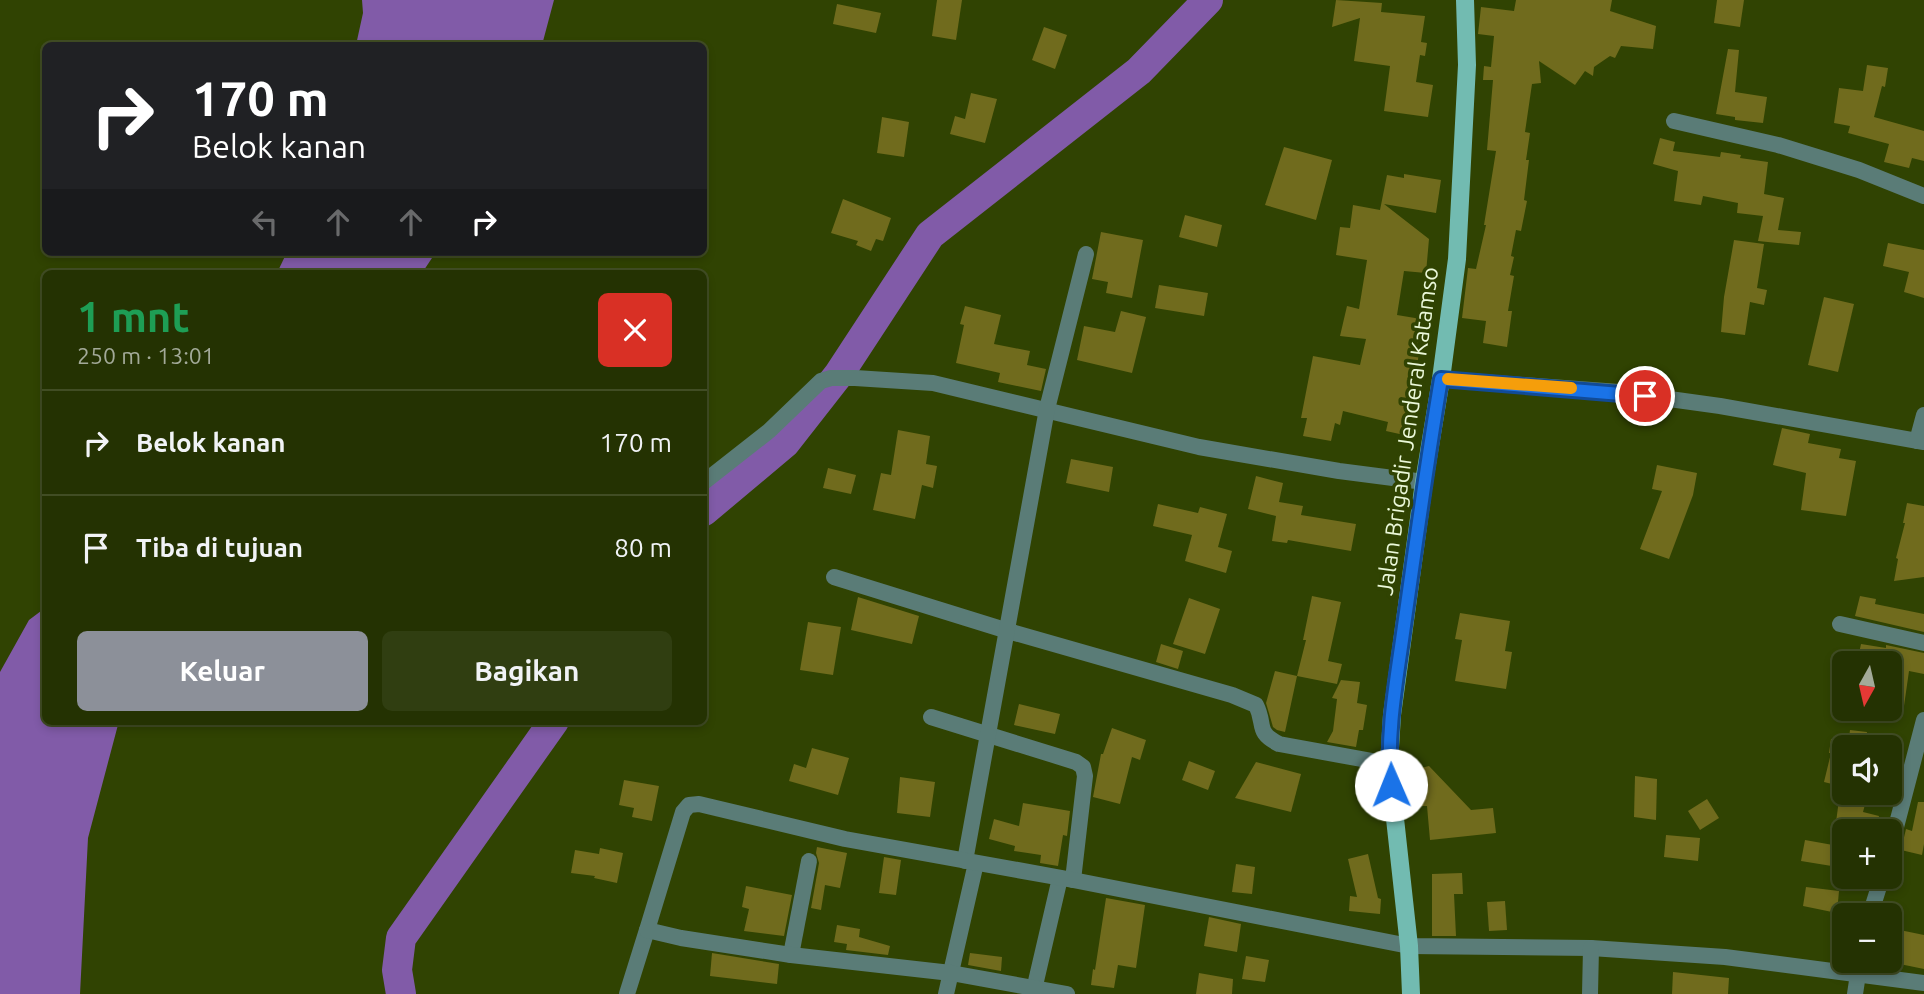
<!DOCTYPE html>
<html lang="id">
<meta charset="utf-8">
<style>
:root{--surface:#243202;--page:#303e11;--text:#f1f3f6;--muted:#a3aa99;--line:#414d24;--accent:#8c9099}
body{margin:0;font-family:Ubuntu,sans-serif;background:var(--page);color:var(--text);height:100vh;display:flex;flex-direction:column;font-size:26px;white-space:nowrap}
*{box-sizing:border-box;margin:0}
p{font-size:23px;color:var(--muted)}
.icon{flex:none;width:38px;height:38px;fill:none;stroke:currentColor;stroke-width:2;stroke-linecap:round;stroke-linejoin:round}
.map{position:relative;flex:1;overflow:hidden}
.side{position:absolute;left:42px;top:270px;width:665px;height:455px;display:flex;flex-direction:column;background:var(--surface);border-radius:10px;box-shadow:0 4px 10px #0003,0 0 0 2px var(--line)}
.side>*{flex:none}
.banner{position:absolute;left:42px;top:42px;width:665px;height:214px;border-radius:10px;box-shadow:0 4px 10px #0003,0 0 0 2px var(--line);background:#202124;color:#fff;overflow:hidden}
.needle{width:46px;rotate:188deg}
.fabs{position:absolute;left:1832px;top:651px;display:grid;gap:14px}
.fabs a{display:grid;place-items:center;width:70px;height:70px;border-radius:10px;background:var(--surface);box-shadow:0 4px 10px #0003,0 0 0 2px var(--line);font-size:35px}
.pin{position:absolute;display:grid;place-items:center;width:60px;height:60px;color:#fff;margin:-30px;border:4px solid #fff;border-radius:50%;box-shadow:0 2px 7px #0007}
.me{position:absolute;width:77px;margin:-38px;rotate:359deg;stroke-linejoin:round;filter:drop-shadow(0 0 5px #0008)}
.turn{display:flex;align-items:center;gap:24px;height:147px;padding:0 35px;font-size:32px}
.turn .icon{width:91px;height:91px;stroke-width:2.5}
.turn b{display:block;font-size:49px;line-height:60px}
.lanes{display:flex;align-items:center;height:66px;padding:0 35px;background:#0003;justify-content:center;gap:35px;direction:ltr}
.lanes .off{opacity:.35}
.round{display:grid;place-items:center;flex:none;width:74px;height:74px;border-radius:10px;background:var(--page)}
.summary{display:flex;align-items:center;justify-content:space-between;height:119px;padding:0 35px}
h1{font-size:42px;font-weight:600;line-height:52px;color:#1e9e55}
.primary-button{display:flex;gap:14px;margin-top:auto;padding:14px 35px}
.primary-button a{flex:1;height:80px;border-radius:10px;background:var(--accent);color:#fff;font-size:28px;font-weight:600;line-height:80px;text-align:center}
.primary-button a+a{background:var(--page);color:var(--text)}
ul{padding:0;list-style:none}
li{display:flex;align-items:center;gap:21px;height:105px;padding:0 35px;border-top:2px solid var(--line)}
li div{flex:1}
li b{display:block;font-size:26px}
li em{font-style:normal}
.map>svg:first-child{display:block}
</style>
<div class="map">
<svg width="1924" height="994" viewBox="0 0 1924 994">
<rect width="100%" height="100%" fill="#304302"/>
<g fill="#815ba8">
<polygon points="362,0 554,0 542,45 356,45 363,13"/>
<polygon points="287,252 436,252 422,273 277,273"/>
<polygon points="45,608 46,721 119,721 88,838 80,994 0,994 0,672 29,620"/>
</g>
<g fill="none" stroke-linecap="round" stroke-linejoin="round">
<g stroke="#815ba8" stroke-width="30">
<polyline points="704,511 785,443 839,374 930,235 1139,71 1208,0"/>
<polyline points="401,994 397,970 401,938 554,721"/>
</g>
</g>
<g fill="#706b1d">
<polygon points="937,0 962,0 956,40 932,36"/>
<polygon points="1336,0 1382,3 1381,12 1425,16 1421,42 1427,43 1425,56 1420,55 1416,82 1433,85 1428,117 1384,111 1390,66 1354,61 1360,18 1332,27"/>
<polygon points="1516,0 1612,0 1610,11 1656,26 1653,49 1621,46 1615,58 1610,56 1594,67 1593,76 1585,71 1575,85 1539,61 1541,83 1532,84 1525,132 1530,133 1526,160 1529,160 1524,200 1527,201 1521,231 1516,230 1511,256 1514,257 1510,275 1514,276 1508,311 1512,311 1507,347 1483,343 1486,321 1462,318 1468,268 1476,269 1486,225 1484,225 1496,151 1487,150 1493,80 1483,80 1484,66 1491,67 1494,36 1478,34 1481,7 1514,11"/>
<polygon points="1717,0 1744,0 1740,27 1714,23"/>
<polygon points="837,4 881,13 876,33 833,24"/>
<polygon points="1044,27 1067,35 1055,69 1032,60"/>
<polygon points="1728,49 1739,50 1735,92 1767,97 1763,123 1735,120 1735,117 1716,114"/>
<polygon points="1867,65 1888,68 1885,87 1882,86 1874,117 1924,131 1924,161 1912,158 1909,168 1884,162 1889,144 1848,133 1850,126 1834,123 1839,88 1863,91"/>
<polygon points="971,93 997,99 985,143 950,134 955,116 965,119"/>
<polygon points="882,117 909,122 904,157 877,153"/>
<polygon points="1660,138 1675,142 1673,151 1720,157 1721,152 1741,155 1740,158 1768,162 1764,194 1784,198 1778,230 1801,232 1799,245 1758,241 1763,216 1737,213 1738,203 1703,196 1701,205 1674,201 1678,171 1653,164"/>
<polygon points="1284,147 1332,160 1316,220 1265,205"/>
<polygon points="1404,174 1441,180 1436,213 1384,204 1429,239 1426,273 1404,271 1397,315 1421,319 1417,351 1419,352 1415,382 1417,383 1404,435 1386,431 1388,422 1343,411 1340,425 1335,423 1331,441 1303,436 1307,418 1301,418 1313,356 1360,365 1366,339 1340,336 1347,306 1359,309 1367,260 1336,255 1340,227 1350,228 1353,205 1380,210 1387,175 1404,178"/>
<polygon points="843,199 891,218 883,241 876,239 871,251 856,245 858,241 831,233"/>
<polygon points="1185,215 1222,225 1217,247 1179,237"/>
<polygon points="1101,232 1143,240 1132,298 1106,293 1108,282 1092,279"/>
<polygon points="1734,240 1764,244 1757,288 1767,290 1764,305 1750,302 1745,335 1721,332 1724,297"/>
<polygon points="1888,243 1924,250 1924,298 1904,292 1909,272 1883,266"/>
<polygon points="1159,285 1208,293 1204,316 1155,308"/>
<polygon points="1824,297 1854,304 1838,372 1808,365"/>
<polygon points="965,306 1001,315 994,344 1030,351 1027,365 1046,369 1041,391 998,382 1000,373 956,363 964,325 960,324"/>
<polygon points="1121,311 1146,317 1132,373 1077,360 1084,326 1115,332"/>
<polygon points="1782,428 1810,434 1808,443 1841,449 1839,458 1856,461 1846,516 1801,510 1806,473 1773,465"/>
<polygon points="898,430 930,436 926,464 937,466 933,488 922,485 915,519 873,510 881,473 891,475"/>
<polygon points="1071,459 1113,467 1109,492 1066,483"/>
<polygon points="1657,465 1697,473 1693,495 1669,559 1640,549 1662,491 1652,489"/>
<polygon points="828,468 856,475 851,494 823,488"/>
<polygon points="1256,476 1283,483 1279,502 1303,506 1301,515 1356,524 1351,551 1288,540 1287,543 1272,541 1276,516 1248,509"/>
<polygon points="1907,503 1924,506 1924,577 1894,581 1898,559 1896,558 1905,523 1903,523"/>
<polygon points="1158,504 1198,513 1200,507 1227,514 1218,547 1232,551 1226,573 1185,561 1192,535 1153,526"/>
<polygon points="1312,596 1341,602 1328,661 1342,664 1337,684 1297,676 1306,640 1303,640"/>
<polygon points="1860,596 1876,599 1875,604 1924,614 1924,632 1855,616"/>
<polygon points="858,597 919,616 912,644 851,630"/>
<polygon points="1189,598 1220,609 1205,654 1173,644"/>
<polygon points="1460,613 1510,621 1505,651 1512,652 1506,689 1455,681 1462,640 1455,639"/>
<polygon points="808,622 841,627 833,675 800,670"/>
<polygon points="1161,644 1183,651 1178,669 1156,662"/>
<polygon points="1861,644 1886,648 1886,645 1924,653 1924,674 1909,671 1904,706 1890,703 1890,663 1858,658"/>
<polygon points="1275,671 1297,676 1285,732 1277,730 1273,727 1266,703"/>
<polygon points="1341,680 1360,682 1357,703 1367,705 1363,730 1359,730 1356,747 1327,742 1333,731 1337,699 1332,698"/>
<polygon points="1019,704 1060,714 1055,734 1014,725"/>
<polygon points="1112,728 1146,740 1140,760 1132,757 1120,804 1093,797 1101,754 1103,754"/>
<polygon points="1850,730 1867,732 1865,747 1848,747"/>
<polygon points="1831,739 1844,741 1844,787 1824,782 1831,753 1829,753"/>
<polygon points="812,748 849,758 838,795 789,781 794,764 806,768"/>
<polygon points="1189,761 1215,771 1208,790 1182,780"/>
<polygon points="1256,762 1301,774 1291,812 1235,798"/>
<polygon points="1429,766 1471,810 1493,808 1496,833 1430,840 1427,806 1408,806 1404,797 1401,773"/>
<polygon points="1635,776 1657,779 1656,820 1634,817"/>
<polygon points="900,777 935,782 930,817 897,813"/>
<polygon points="624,780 659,786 652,821 632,817 634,808 619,805"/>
<polygon points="1840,792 1867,797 1863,812 1879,816 1876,830 1844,824 1844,868 1801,861 1805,840 1833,845"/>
<polygon points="1707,799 1719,818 1700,830 1688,811"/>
<polygon points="1918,802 1924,802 1924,844 1922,855 1901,850 1906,829 1912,831"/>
<polygon points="1023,803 1070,811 1067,836 1063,835 1058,866 1040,863 1041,855 1014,851 1015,846 989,839 994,819 1019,826"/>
<polygon points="1666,835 1700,838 1698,861 1664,857"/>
<polygon points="817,847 847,853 840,888 825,885 821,910 811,908 819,863 816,853"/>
<polygon points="600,848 623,853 617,883 594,878 595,876 571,873 575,850 599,854"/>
<polygon points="1368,854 1378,898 1381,899 1380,914 1349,911 1350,896 1357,897 1348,859"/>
<polygon points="884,857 901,860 896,895 879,893"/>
<polygon points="1236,864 1255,867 1252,894 1232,892"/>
<polygon points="1462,873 1463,894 1454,894 1456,936 1432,936 1432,874"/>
<polygon points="746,886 792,895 784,936 744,931 749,909 742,907"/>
<polygon points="1806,887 1839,891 1837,913 1803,906"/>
<polygon points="1106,898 1145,905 1136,968 1118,965 1114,988 1091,985 1093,969 1095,970"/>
<polygon points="1505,901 1507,930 1489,931 1487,902"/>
<polygon points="1209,917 1241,924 1237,952 1204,946"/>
<polygon points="837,925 860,929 859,937 890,946 888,955 846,950 847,944 834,942"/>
<polygon points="1890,928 1924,935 1924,969 1890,962"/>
<polygon points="712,953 779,964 777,984 710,976"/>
<polygon points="970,953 1002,957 1001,971 968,965"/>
<polygon points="1246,956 1269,960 1265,982 1242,979"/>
<polygon points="1673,972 1729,978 1728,994 1672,994"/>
<polygon points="1199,973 1233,979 1232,994 1196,994"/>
</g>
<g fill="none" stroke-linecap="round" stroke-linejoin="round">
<g stroke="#5a7c77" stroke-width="16">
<polyline points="1674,121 1778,145 1859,170 1924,196"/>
<polyline points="1441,379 1619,392 1720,406 1924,442"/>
<polyline points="1917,441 1924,415"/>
<polyline points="704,482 769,431 821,381 831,378 855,378 933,383 1199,447 1339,471 1424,482"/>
<path d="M834,577L1008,631L1232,695L1256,705C1266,725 1255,732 1279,744L1389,764"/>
<polyline points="1840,624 1924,643"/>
<polyline points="931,717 1076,762 1083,767 1085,776 1073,880"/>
<polyline points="1890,850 1924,720"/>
<polyline points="965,861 1047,409 1086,254"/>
<polyline points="1870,915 1882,877"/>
<polyline points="791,955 809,861"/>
<polyline points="627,994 647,930"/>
<polyline points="946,994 976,863"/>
<polyline points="1033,994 1060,878"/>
<polyline points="1067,994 951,973 791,955 681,938 647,930 683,812 689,805 699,804 845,839 1073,880 1409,946 1591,948 1725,957 1924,983"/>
<polyline points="1590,994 1591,948"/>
<polyline points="1855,994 1860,961"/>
</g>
<polyline stroke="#72bbb1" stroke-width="18" points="1411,994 1409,946 1389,764 1392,715 1424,482 1441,379 1457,259 1467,65 1465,0"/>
</g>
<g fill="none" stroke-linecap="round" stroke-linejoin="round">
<defs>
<path id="route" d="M1391,785C1386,732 1397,678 1404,626C1416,543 1427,461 1441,379L1645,396"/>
</defs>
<use href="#route" stroke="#114b97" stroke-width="18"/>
<use href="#route" stroke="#1a73e8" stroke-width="12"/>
<polyline stroke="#f59e0b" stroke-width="12" points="1448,379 1571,388"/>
</g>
<g text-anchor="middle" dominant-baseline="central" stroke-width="7" stroke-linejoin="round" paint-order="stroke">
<g font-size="23" fill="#ebf8d9" stroke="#304302">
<text transform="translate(1407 431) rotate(-82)">Jalan Brigadir Jenderal Katamso</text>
</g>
</g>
</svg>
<div class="fabs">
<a><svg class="needle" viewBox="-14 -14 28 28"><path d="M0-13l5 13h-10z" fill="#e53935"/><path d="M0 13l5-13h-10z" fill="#a3aa99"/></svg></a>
<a><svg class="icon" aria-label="sound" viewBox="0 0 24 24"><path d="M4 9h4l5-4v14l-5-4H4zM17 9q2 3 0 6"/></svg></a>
<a>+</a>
<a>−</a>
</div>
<div class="pin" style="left:1645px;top:396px;background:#d93025"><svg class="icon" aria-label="arrive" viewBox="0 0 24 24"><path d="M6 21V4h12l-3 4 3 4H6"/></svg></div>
<svg class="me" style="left:1391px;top:785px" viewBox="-20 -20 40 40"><circle r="19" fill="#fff"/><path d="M0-13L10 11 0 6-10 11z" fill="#1a73e8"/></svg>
<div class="banner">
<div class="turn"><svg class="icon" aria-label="right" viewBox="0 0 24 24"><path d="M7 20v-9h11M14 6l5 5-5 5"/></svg><div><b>170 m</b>Belok kanan</div></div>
<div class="lanes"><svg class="icon off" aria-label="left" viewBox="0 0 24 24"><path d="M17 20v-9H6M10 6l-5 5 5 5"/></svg><svg class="icon off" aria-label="ahead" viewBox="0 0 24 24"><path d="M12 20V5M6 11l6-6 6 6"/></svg><svg class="icon off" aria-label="ahead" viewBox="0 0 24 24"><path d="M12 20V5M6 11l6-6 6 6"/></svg><svg class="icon" aria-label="right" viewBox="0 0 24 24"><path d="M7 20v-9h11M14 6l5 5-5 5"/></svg></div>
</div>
<section class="side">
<div class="summary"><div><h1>1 mnt</h1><p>250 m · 13:01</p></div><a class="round" style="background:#d93025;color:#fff"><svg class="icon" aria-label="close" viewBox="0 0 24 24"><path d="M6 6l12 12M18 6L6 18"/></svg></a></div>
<ul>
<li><svg class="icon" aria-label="right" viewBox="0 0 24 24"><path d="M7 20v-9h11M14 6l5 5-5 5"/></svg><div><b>Belok kanan</b></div><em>170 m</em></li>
<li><svg class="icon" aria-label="arrive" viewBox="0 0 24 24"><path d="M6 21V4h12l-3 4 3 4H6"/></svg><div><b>Tiba di tujuan</b></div><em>80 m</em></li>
</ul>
<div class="primary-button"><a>Keluar</a><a>Bagikan</a></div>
</section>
</div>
